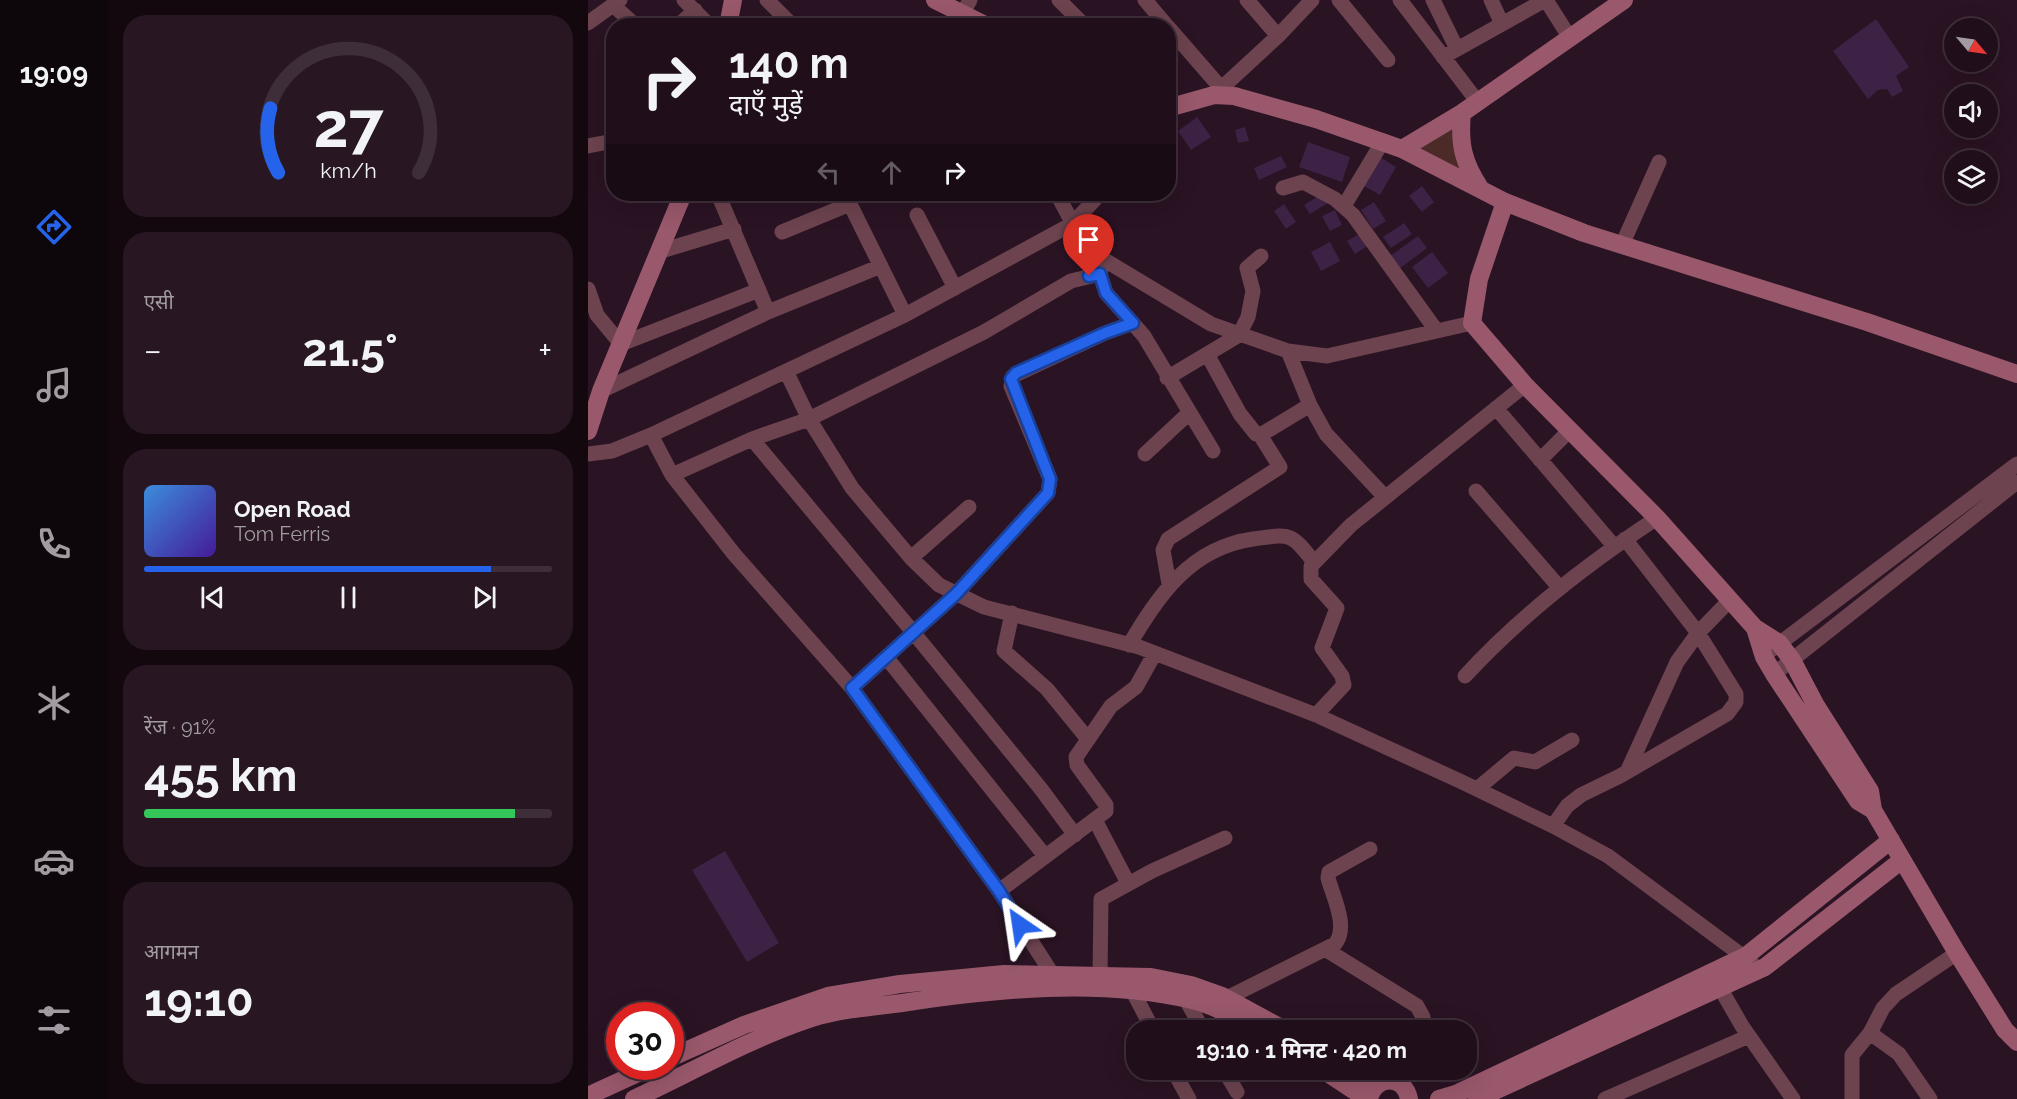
<!DOCTYPE html>
<html lang="hi">
<meta charset="utf-8">
<style>
:root{--surface:#200e1a;--page:#281723;--text:#f1f3f6;--muted:#a29ca2;--line:#3d2e39;--accent:#2563eb}
body{margin:0;font-family:Raleway,"Noto Sans Devanagari",sans-serif;background:var(--page);color:var(--text);height:100vh;display:flex;flex-direction:column;font-size:22px;white-space:nowrap}
*{box-sizing:border-box;margin:0}
p{font-size:20px;color:var(--muted)}
.icon{flex:none;width:33px;height:33px;fill:none;stroke:currentColor;stroke-width:2;stroke-linecap:round;stroke-linejoin:round}
.map{position:relative;flex:1;overflow:hidden}
.panel{display:flex;flex-direction:column;gap:15px;padding:15px;background:#12080e;width:480px}
.panel>*{flex:none}
.guide{position:absolute;left:18px;top:18px;width:570px;height:183px;border-radius:24px;box-shadow:0 6px 24px #0002,0 0 0 2px var(--line);background:#200e1a;color:var(--text);overflow:hidden}
.needle{width:39px;rotate:119deg}
.buttons{position:absolute;left:1356px;top:18px;display:grid;gap:12px}
.buttons a{display:grid;place-items:center;width:54px;height:54px;border-radius:50%;background:var(--surface);box-shadow:0 6px 24px #0002,0 0 0 2px var(--line);font-size:30px}
.speed{position:absolute;left:18px;top:1002px;display:flex;gap:12px;font-size:30px;font-weight:700;text-align:center}
.speed>*{display:grid;place-content:center;width:78px;height:78px;border-radius:50%;background:var(--surface);box-shadow:0 6px 24px #0002,0 0 0 2px var(--line);line-height:1}
.speed .limit{border:9px solid #d22;background:#fff;color:#111}
.pin{position:absolute;display:grid;place-items:center;width:51px;height:51px;color:#fff;margin:-62px -26px;border-radius:50% 50% 50% 0;rotate:-45deg;box-shadow:0 0 6px #0007}
.pin .icon{rotate:45deg}
.me{position:absolute;width:66px;margin:-33px;rotate:328deg;stroke-linejoin:round;filter:drop-shadow(0 0 4px #0008)}
.turn{display:flex;align-items:center;gap:21px;height:126px;padding:0 24px;font-size:27px}
.turn .icon{width:78px;height:78px;stroke-width:2.5}
.turn b{display:block;font-size:42px;line-height:51px}
.lanes{display:flex;align-items:center;height:57px;padding:0 24px;background:#0003;justify-content:center;gap:30px;direction:ltr}
.lanes .off{opacity:.35}
.big{font-size:45px;font-weight:700;line-height:1.1}
.panel .card{flex:1;display:flex;flex-direction:column;justify-content:center;gap:9px;min-width:0;padding:0 21px;border-radius:24px;background:var(--page)}
.panel .dial{align-items:center;gap:0}
.dial svg{height:156px;overflow:visible;fill:none;stroke:var(--line);stroke-width:7;stroke-linecap:round;text-anchor:middle}
.dial text{fill:var(--text);stroke:none}
.song{display:flex;align-items:center;gap:18px}
.cover{width:72px;height:72px;border-radius:9px;background:linear-gradient(135deg,hsl(210 70% 55%),hsl(260 70% 35%))}
.played{height:6px;border-radius:3px;background:linear-gradient(90deg,var(--accent) 85%,var(--line) 85%)}
.keys{display:flex;justify-content:space-around;direction:ltr}
.heat{display:flex;justify-content:space-between;align-items:center;font-size:33px;direction:ltr}
.charge{height:9px;border-radius:4px;background:linear-gradient(90deg,#34c759 91%,var(--line) 0)}
.trip{position:absolute;left:538px;top:1020px;width:351px;height:60px;border-radius:24px;background:var(--surface);box-shadow:0 6px 24px #0002,0 0 0 2px var(--line);font-weight:700;line-height:60px;text-align:center}
main{display:flex;flex:1;min-height:0}
.menu{display:flex;flex-direction:column;width:108px;justify-content:space-around;align-items:center;background:#0d060a;color:var(--muted)}
.menu .icon{width:42px;height:42px}
.menu .on{color:var(--accent)}
.menu b{font-size:27px;color:var(--text)}
.map>svg:first-child{display:block}
</style>
<main>
<nav class="menu">
<b>19:09</b>
<svg class="icon on" aria-label="directions" viewBox="0 0 24 24"><path d="M12 3l9 9-9 9-9-9zM9 14v-3h6M13 9l2 2-2 2"/></svg>
<svg class="icon" aria-label="music" viewBox="0 0 24 24"><path d="M9 18V5l10-2v13"/><circle cx="6" cy="18" r="3"/><circle cx="16" cy="16" r="3"/></svg>
<svg class="icon" aria-label="phone" viewBox="0 0 24 24"><path d="M5 4h4l2 5-3 2q2 4 5 5l2-3 5 2v4C11 20 4 13 5 4z"/></svg>
<svg class="icon" aria-label="climate" viewBox="0 0 24 24"><path d="M12 3v18M4 7l16 10M4 17L20 7"/></svg>
<svg class="icon" aria-label="car" viewBox="0 0 24 24"><path d="M5 17H2v-5l4-1 3-4h7l3 4 3 1v5h-3M9 17h6M6 11h13"/><circle cx="7" cy="17" r="2"/><circle cx="17" cy="17" r="2"/></svg>
<svg class="icon" aria-label="filters" viewBox="0 0 24 24"><path d="M4 7h16M4 17h16"/><circle cx="9" cy="7" r="2"/><circle cx="15" cy="17" r="2"/></svg>
</nav>
<section class="panel">
<div class="card dial"><svg viewBox="0 0 100 80">
<path d="M14 69A42 42 0 1 1 86 69"/>
<path d="M14 69A42 42 0 0 1 10 36" stroke="#2563eb"/>
<text x="50" y="56" font-size="32" font-weight="700">27</text>
<text x="50" y="72" font-size="11">km/h</text>
</svg></div>
<div class="card"><p>एसी</p>
<div class="heat"><a>−</a><b class="big">21.5°</b><a>+</a></div>
</div>
<div class="card">
<div class="song"><i class="cover"></i><div><b>Open Road</b><p>Tom Ferris</p></div></div>
<div class="played"></div>
<div class="keys"><svg class="icon" aria-label="previous" viewBox="0 0 24 24"><path d="M18 5L8 12l10 7zM5 5v14"/></svg><svg class="icon" aria-label="pause" viewBox="0 0 24 24"><path d="M8 5v14M16 5v14"/></svg><svg class="icon" aria-label="next" viewBox="0 0 24 24"><path d="M6 5l10 7-10 7zM19 5v14"/></svg></div>
</div>
<div class="card"><p>रेंज · 91%</p><b class="big">455 km</b><div class="charge"></div></div>
<div class="card"><p>आगमन</p><b class="big">19:10</b></div>
</section>
<div class="map">
<svg width="1429" height="1099" viewBox="0 0 1429 1099">
<rect width="100%" height="100%" fill="#2a1323"/>
<!-- green -->
<path fill="#4b2a28" d="M 870,120 L 880,176 L 819,151 Z"/>
<!-- building -->
<path fill="#3d2245" d="M 1288,19 L 1321,67 L 1308,76 L 1315,91 L 1304,97 L 1299,89 L 1290,90 L 1280,99 L 1245,51 Z
M 609,117 L 623,137 L 603,150 L 590,131 Z
M 657,127 L 661,141 L 650,143 L 647,130 Z
M 580,134 L 589,153 L 580,157 Z
M 720,142 L 762,157 L 754,182 L 711,167 Z
M 693,156 L 699,167 L 671,180 L 666,168 Z
M 790,156 L 808,167 L 792,195 L 774,185 Z
M 834,186 L 846,202 L 834,212 L 821,196 Z
M 734,194 L 740,203 L 722,214 L 716,205 Z
M 786,202 L 798,221 L 785,229 L 773,210 Z
M 696,204 L 708,222 L 698,229 L 686,211 Z
M 747,210 L 754,225 L 742,231 L 734,216 Z
M 816,223 L 824,234 L 803,248 L 795,237 Z
M 773,233 L 781,245 L 767,254 L 759,241 Z
M 830,236 L 839,248 L 811,269 L 802,256 Z
M 742,242 L 752,261 L 733,271 L 723,252 Z
M 844,252 L 860,273 L 840,288 L 824,267 Z
M 137,851 L 191,943 L 159,962 L 104,870 Z"/>
<g fill="none" stroke-linecap="round" stroke-linejoin="round">
<!-- street -->
<path stroke="#6c434e" stroke-width="15" d="M 96,0 L 122,26
M 179,0 L 205,26
M 471,0 L 497,26
M 557,0 L 579,26
M 659,0 L 690,36
M 751,0 L 800,60
M 812,0 L 889,101
M 845,0 L 869,49
M 903,0 L 914,24
M 958,0 L 982,38
M 25,5 L 48,26
M 0,23 L 32,0
M 90,26 L 107,10
M 361,26 L 375,13 L 382,0
M 580,27 L 633,88
M 855,57 L 957,0
M 626,95 L 690,36 L 724,0
M 0,146 L 26,141
M 695,188 L 715,182 L 747,199 L 765,215 L 848,330
M 130,194 L 180,312
M 257,194 L 317,315
M 469,194 L 493,239 L 515,259 L 623,324 L 700,351 L 739,356 L 884,323
M 756,206 L 795,141
M 329,215 L 367,288
M 194,232 L 262,204
M 1034,245 L 1071,162
M 70,252 L 146,229
M 514,264 L 512,274 L 518,293 L 556,336 L 625,451
M 0,289 L 9,315 L 33,344 L 171,290
M 700,351 L 722,405 L 738,434 L 797,497
M 619,354 L 652,414 L 668,434 L 674,434 L 722,405
M 199,373 L 221,419 L 264,488 L 323,558 L 351,585 L 396,607 L 551,647 L 728,715 L 874,782 L 965,826 L 1020,856 L 1164,963
M 579,378 L 651,335 L 660,317 L 665,291 L 659,268 L 673,256
M 13,391 L 180,312 L 293,266
M 908,408 L 1026,546
M 63,435 L 84,475 L 146,554 L 264,688 L 411,891 L 470,983
M 164,439 L 325,632 L 453,789 L 487,835
M 0,454 L 24,451 L 63,435 L 317,315 L 484,224 L 512,194
M 557,454 L 601,413
M 952,460 L 981,431
M 84,475 L 164,439 L 221,419 L 396,332 L 483,281 L 512,274
M 888,491 L 971,587
M 323,558 L 381,507
M 581,584 L 575,550 L 580,539 L 692,467 L 672,435
M 424,613 L 416,651 L 459,689 L 499,738
M 541,645 C 571,595 602,548 665,539 C 703,534 702,532 726,562
M 1183,650 L 1429,464
M 298,657 L 457,856
M 1186,674 L 1429,482
M 877,676 C 934,614 999,564 1069,518
M 264,688 L 368,594 L 460,493 L 462,479 L 423,386 L 425,376 L 517,333 L 545,323
M 728,715 L 756,685 L 754,676 L 734,648 L 749,608 L 723,579 L 723,566 L 763,525 L 937,385
M 1039,772 L 1089,662 L 1110,633 L 1141,601
M 889,789 L 926,758 L 947,762 L 984,740
M 507,820 L 540,883
M 965,826 L 979,806 L 993,795 L 1032,776 L 1139,714 L 1148,702 L 1148,694 L 1110,633 L 1037,539
M 411,891 L 518,811 L 518,805 L 489,765 L 488,757 L 523,706 L 548,687 L 567,653
M 737,949 L 829,1006 L 835,1017 L 834,1030
M 512,976 L 513,899 L 564,871 L 637,838
M 1127,979 L 1154,1026 L 1205,1099
M 544,990 L 565,1030
M 597,998 L 615,1030
M 639,998 L 747,944 C 761,927 745,897 740,878 L 741,872 L 782,849
M 1282,1033 L 1311,1054 L 1342,1099
M 585,1070 L 601,1099
M 636,1070 L 649,1092
M 814,1085 L 820,1070
M 1017,1099 L 1161,1036
M 1264,1099 L 1264,1055 L 1282,1033 L 1295,1008 L 1308,994 L 1369,953"/>
<!-- secondary -->
<path stroke="#99586b" stroke-width="18" d="M 347,0 L 399,26
M 140,26 L 145,0
M 580,108 L 626,95 L 646,96 L 728,119 L 814,149 L 917,202 L 996,233 L 1279,322 L 1429,374
M 874,113 C 871,144 875,162 892,188
M 814,149 L 874,113 L 1036,0
M 917,202 L 891,279 L 884,323 L 937,385 L 1069,518 L 1167,628 L 1191,643 L 1204,660 L 1227,704 L 1282,791 L 1285,810 L 1369,953 L 1417,1030 L 1429,1042
M 0,431 L 13,391 L 95,194
M 1167,628 L 1176,657 L 1186,674 L 1270,801 L 1285,810
M 82,1058 L 156,1025 L 240,996 L 312,984 L 416,974 L 563,977 L 603,985 L 634,996 L 697,1030
M 735,1070 L 779,1099
M 764,1070 L 788,1085
M 0,1096 L 65,1066
M 46,1099 C 104,1072 163,1038 224,1018 C 253,1009 284,1007 314,1003 C 408,989 510,978 604,1000 C 626,1005 650,1019 670,1030
M 781,1099 C 786,1075 816,1074 821,1099
M 851,1099 L 868,1094 L 1158,956 L 1303,840
M 889,1099 L 1177,967 L 1314,860"/>
</g>
<g fill="none" stroke-linecap="round" stroke-linejoin="round">
<defs>
<path id="route" d="M 432,925 L 411,891 L 264,688 L 368,594 L 460,493 L 462,479 L 423,379 L 428,373 L 517,333 L 545,323 L 518,293 L 512,274 L 501,276"/>
</defs>
<!-- route casing -->
<use href="#route" stroke="#184099" stroke-width="15"/>
<!-- route -->
<use href="#route" stroke="#2563eb" stroke-width="10"/>
</g>
</svg>
<div class="buttons">
<a><svg class="needle" viewBox="-14 -14 28 28"><path d="M0-13l5 13h-10z" fill="#e53935"/><path d="M0 13l5-13h-10z" fill="#a29ca2"/></svg></a>
<a><svg class="icon" aria-label="sound" viewBox="0 0 24 24"><path d="M4 9h4l5-4v14l-5-4H4zM17 9q2 3 0 6"/></svg></a>
<a><svg class="icon" aria-label="layers" viewBox="0 0 24 24"><path d="M12 4l9 5-9 5-9-5zM3 14l9 5 9-5"/></svg></a>
</div>
<div class="speed"><div class="limit">30</div></div>
<div class="pin" style="left:501px;top:276px;background:#d93025"><svg class="icon" aria-label="arrive" viewBox="0 0 24 24"><path d="M6 21V4h12l-3 4 3 4H6"/></svg></div>
<svg class="me" style="left:432px;top:925px" viewBox="-20 -20 40 40"><path d="M0-17L14 15 0 8-14 15z" fill="#2563eb" stroke="#fff" stroke-width="4"/></svg>
<div class="trip">19:10 · 1 मिनट · 420 m</div>
<div class="guide">
<div class="turn"><svg class="icon" aria-label="right" viewBox="0 0 24 24"><path d="M7 20v-9h11M14 6l5 5-5 5"/></svg><div><b>140 m</b>दाएँ मुड़ें</div></div>
<div class="lanes"><svg class="icon off" aria-label="left" viewBox="0 0 24 24"><path d="M17 20v-9H6M10 6l-5 5 5 5"/></svg><svg class="icon off" aria-label="ahead" viewBox="0 0 24 24"><path d="M12 20V5M6 11l6-6 6 6"/></svg><svg class="icon" aria-label="right" viewBox="0 0 24 24"><path d="M7 20v-9h11M14 6l5 5-5 5"/></svg></div>
</div>
</div>
</main>
